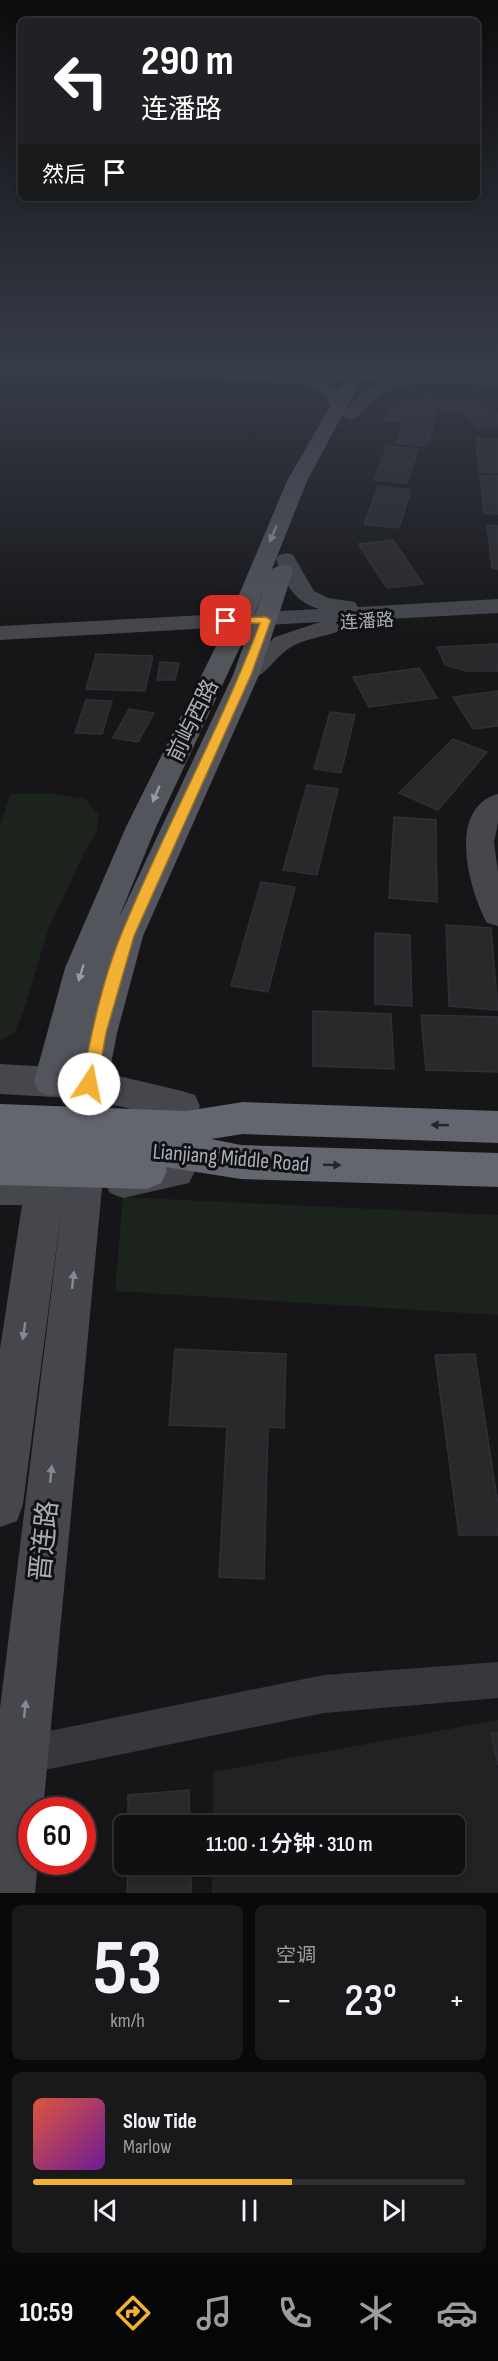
<!DOCTYPE html>
<html lang="zh">
<meta charset="utf-8">
<style>
:root{--surface:#101012;--page:#19191b;--text:#f1f3f6;--muted:#9c9d9f;--line:#303032;--accent:#f2b134}
body{margin:0;font-family:"Sofia Sans Condensed","Noto Sans SC",sans-serif;background:var(--page);color:var(--text);height:100vh;display:flex;flex-direction:column;font-size:22px;white-space:nowrap}
*{box-sizing:border-box;margin:0}
p{font-size:20px;color:var(--muted)}
.icon{flex:none;width:33px;height:33px;fill:none;stroke:currentColor;stroke-width:2;stroke-linecap:round;stroke-linejoin:round}
.map{position:relative;height:1893px;overflow:hidden}
.details{display:flex;flex-direction:column;gap:12px;padding:12px;background:#09090a;flex:1}
.details>*{flex:none}
.hud{position:absolute;left:18px;top:18px;width:462px;height:183px;border-radius:9px;box-shadow:0 3px 9px #0003,0 0 0 2px var(--line);background:#202124;color:#fff;overflow:hidden}
.speed{position:absolute;left:18px;top:1797px;display:flex;gap:12px;font-size:30px;font-weight:700;text-align:center}
.speed>*{display:grid;place-content:center;width:78px;height:78px;border-radius:50%;background:var(--surface);box-shadow:0 3px 9px #0003,0 0 0 2px var(--line);line-height:1}
.speed .limit{border:9px solid #d22;background:#fff;color:#111}
.pin{position:absolute;display:grid;place-items:center;width:51px;height:51px;color:#fff;margin:-26px;border-radius:12px;box-shadow:0 3px 9px #0006}
.me{position:absolute;width:66px;margin:-33px;rotate:11deg;stroke-linejoin:round;filter:drop-shadow(0 0 4px #0008)}
.turn{display:flex;align-items:center;gap:21px;height:126px;padding:0 24px;font-size:27px}
.turn .icon{width:78px;height:78px;stroke-width:2.5}
.turn b{display:block;font-size:42px;line-height:51px}
.then{display:flex;align-items:center;height:57px;padding:0 24px;background:#0003;gap:12px;font-size:22px}
.big{font-size:45px;font-weight:600;line-height:1.1}
.details .widget{flex:1;display:flex;flex-direction:column;justify-content:center;gap:9px;min-width:0;padding:0 21px;border-radius:9px;background:var(--page)}
.details .dial{align-items:center;gap:0}
.dial b{font-size:78px;line-height:1}
.song{display:flex;align-items:center;gap:18px}
.cover{width:72px;height:72px;border-radius:9px;background:linear-gradient(135deg,hsl(10 70% 55%),hsl(280 70% 35%))}
.played{height:6px;border-radius:3px;background:linear-gradient(90deg,var(--accent) 60%,var(--line) 60%)}
.keys{display:flex;justify-content:space-around;direction:ltr}
.heat{display:flex;justify-content:space-between;align-items:center;font-size:33px;direction:ltr}
.details .tiles{flex:1;display:grid;gap:12px;grid-template-columns:1fr 1fr}
.widget:last-child{grid-column:span 2}
.trip{position:absolute;left:114px;top:1815px;width:351px;height:60px;border-radius:9px;background:var(--surface);box-shadow:0 3px 9px #0003,0 0 0 2px var(--line);font-weight:600;line-height:60px;text-align:center}
.tab-bar{display:flex;height:96px;justify-content:space-around;align-items:center;background:#060607;color:var(--muted)}
.tab-bar .icon{width:42px;height:42px}
.tab-bar .active{color:var(--accent)}
.tab-bar b{font-size:27px;color:var(--text)}
.map>svg:first-child{display:block}
</style>
<div class="map">
<svg width="498" height="1893" viewBox="0 0 498 1893">
<rect width="100%" height="100%" fill="#161618"/>
<!-- built -->
<path fill="#222225" d="M 498,1720 L 498,1893 L 212,1893 L 212,1865 L 454,1864 L 454,1826 L 213,1825 L 213,1772 Z"/>
<!-- green -->
<path fill="#1c231d" d="M 10,794 L 54,794 L 85,799 L 99,815 L 97,831 L 82,857 L 48,930 L 23,1013 L 14,1033 L 0,1040 L 0,827 Z
M 123,1197 L 498,1215 L 498,1315 L 115,1291 Z"/>
<!-- building -->
<path fill="#29292c" stroke="#303034" stroke-width="1.5" d="M 424,397 L 474,398 L 498,412 L 498,428 L 477,428 L 468,415 L 438,409 L 403,411 L 404,420 L 384,422 L 392,404 Z
M 438,409 L 427,446 L 396,443 L 404,420 L 403,411 Z
M 476,438 L 498,439 L 498,473 L 479,472 Z
M 387,446 L 418,449 L 407,483 L 374,480 Z
M 480,476 L 498,476 L 498,514 L 484,513 Z
M 378,486 L 411,490 L 399,528 L 364,524 Z
M 487,525 L 498,526 L 498,569 L 492,568 Z
M 393,540 L 423,584 L 387,588 L 358,544 Z
M 498,644 L 498,671 L 466,671 L 445,665 L 437,647 Z
M 96,654 L 153,656 L 145,691 L 86,689 Z
M 160,662 L 179,663 L 175,680 L 157,680 Z
M 419,668 L 437,698 L 369,707 L 353,677 Z
M 498,691 L 498,726 L 473,729 L 453,697 Z
M 86,700 L 112,701 L 102,734 L 75,733 Z
M 129,709 L 154,713 L 138,742 L 113,738 Z
M 330,712 L 355,715 L 341,773 L 314,769 Z
M 453,739 L 487,752 L 438,810 L 399,793 Z
M 307,785 L 338,789 L 317,875 L 283,870 Z
M 394,817 L 436,820 L 437,902 L 389,898 Z
M 261,882 L 295,887 L 268,992 L 231,986 Z
M 446,925 L 491,928 L 498,1010 L 449,1006 Z
M 375,933 L 410,935 L 412,1006 L 375,1004 Z
M 313,1011 L 391,1014 L 394,1069 L 313,1066 Z
M 421,1015 L 498,1017 L 498,1072 L 426,1070 Z
M 175,1349 L 286,1354 L 284,1428 L 268,1427 L 264,1579 L 219,1577 L 227,1427 L 169,1425 Z
M 475,1354 L 498,1505 L 498,1535 L 459,1535 L 435,1355 Z
M 498,1733 L 498,1765 L 491,1734 Z
M 189,1790 L 190,1826 L 128,1826 L 128,1795 Z
M 128,1864 L 191,1864 L 191,1893 L 127,1893 Z"/>
<g fill="none" stroke-linecap="round" stroke-linejoin="round">
<!-- street -->
<path fill="#37383d" fill-rule="evenodd" d="M 498,1662 L 498,1698 L 324,1713 L 20,1775 L 6,1770 L 1,1756 L 6,1742 L 20,1737 L 324,1675 Z"/>
<!-- secondary -->
<path fill="#45474d" fill-rule="evenodd" d="M 76,371 L 228,371 L 229,373 L 221,378 L 84,376 Z
M 265,371 L 498,376 L 498,386 C 460,385 416,376 382,394 C 369,401 363,417 349,420 L 341,415 L 343,411 L 369,388 L 386,382 L 271,379 L 265,377 L 263,374 Z
M 286,553 L 293,555 L 314,591 L 328,598 L 355,602 L 358,607 L 498,599 L 498,613 L 335,622 L 340,627 L 337,632 C 323,637 304,639 291,647 C 272,658 262,686 237,680 L 234,675 L 275,637 L 320,622 L 0,640 L 0,626 L 319,609 C 294,602 284,582 276,559 L 279,555 Z
M 498,794 L 498,823 L 494,842 L 498,872 L 498,926 L 487,923 C 469,890 446,808 498,794 Z
M 0,1064 L 89,1069 L 182,1091 L 195,1095 L 200,1106 L 195,1117 L 182,1121 L 89,1099 L 0,1094 Z
M 176,1154 L 189,1159 L 195,1171 L 189,1183 L 123,1198 L 110,1193 L 104,1181 L 110,1169 Z
M 0,1171 L 62,1172 L 71,1175 L 83,1171 L 96,1176 L 102,1188 L 43,1810 L 32,1810 L 32,1862 L 38,1862 L 35,1893 L 0,1893 L 0,1708 L 62,1206 L 23,1504 L 17,1521 L 0,1527 L 0,1349 L 22,1205 L 0,1205 Z"/>
<!-- primary -->
<path fill="#53555c" fill-rule="evenodd" d="M 255,371 C 280,372 323,368 338,391 L 350,371 L 366,371 L 307,481 L 272,569 L 282,564 L 290,566 L 293,571 L 259,675 L 143,936 L 117,1033 L 107,1084 L 102,1095 L 89,1099 L 76,1095 L 71,1084 L 75,1063 L 65,1092 L 52,1096 L 39,1092 L 34,1081 L 65,968 L 126,827 L 225,628 L 287,481 L 331,405 L 322,392 L 303,384 L 187,377 L 179,372 ZM 265,586 L 233,675 L 118,920 L 156,827 L 249,628 Z
M 454,371 L 498,371 L 498,379 L 462,376 Z"/>
<!-- highway -->
<path fill="#63666e" fill-rule="evenodd" d="M 243,1102 L 498,1111 L 498,1143 L 243,1134 L 211,1139 L 241,1145 L 498,1153 L 498,1187 L 241,1179 L 165,1167 L 167,1171 L 161,1183 L 147,1189 L 0,1185 L 0,1104 L 186,1111 Z"/>
</g>
<!-- one-way arrows -->
<defs><path id="oneway-solid" d="M-6-.8H1V-3.2L6.5 0L1 3.2V.8H-6Z" transform="scale(1.5)"/></defs>
<g fill="#979ba6">
<use href="#oneway-solid" transform="translate(273 534) rotate(113)"/>
<use href="#oneway-solid" transform="translate(156 794) rotate(114)"/>
<use href="#oneway-solid" transform="translate(81 973) rotate(107)"/>
</g>
<g fill="#26262a">
<use href="#oneway-solid" transform="translate(440 1125) rotate(-178)"/>
<use href="#oneway-solid" transform="translate(332 1165) rotate(2)"/>
</g>
<g fill="#858993">
<use href="#oneway-solid" transform="translate(73 1280) rotate(-84)"/>
<use href="#oneway-solid" transform="translate(24 1331) rotate(98)"/>
<use href="#oneway-solid" transform="translate(51 1474) rotate(-84)"/>
<use href="#oneway-solid" transform="translate(25 1709) rotate(-84)"/>
</g>
<!-- sky -->
<linearGradient id="sky" x2="0" y2="1"><stop stop-color="#0c0c0d"/><stop offset="0.58" stop-color="#363c48"/><stop offset="1" stop-color="#363c48" stop-opacity="0"/></linearGradient>
<rect width="498" height="636" fill="url(#sky)"/>
<!-- route -->
<path fill="#f2b134" stroke="#9d7322" stroke-width="1.5" d="M 266,617 L 271,620 L 251,675 L 134,936 L 106,1033 L 97,1084 L 89,1090 L 84,1089 L 82,1084 C 91,1034 102,982 121,935 C 164,829 220,730 260,623 L 226,624 L 221,621 L 226,618 Z"/>
<g text-anchor="middle" stroke-width="6" stroke-linejoin="round" paint-order="stroke">
<!-- far-street labels -->
<g font-size="18" fill="#a8adb8" stroke="#111113">
<text transform="translate(367 621) rotate(-3)" y="6">连潘路</text>
</g>
<!-- street labels -->
<g font-size="22" fill="#a8adb8" stroke="#111113">
<text transform="translate(192 720) rotate(-64)" y="8">前屿西路</text>
<text transform="translate(231 1157) rotate(5)" y="8">Lianjiang Middle Road</text>
</g>
<!-- near-street labels -->
<g font-size="27" fill="#a8adb8" stroke="#111113">
<text transform="translate(44 1541) rotate(-84)" y="9">晋连路</text>
</g>
</g>
</svg>
<div class="speed"><div class="limit">60</div></div>
<div class="pin" style="left:226px;top:621px;background:#d93025"><svg class="icon" aria-label="arrive" viewBox="0 0 24 24"><path d="M6 21V4h12l-3 4 3 4H6"/></svg></div>
<svg class="me" style="left:89px;top:1084px" viewBox="-20 -20 40 40"><circle r="19" fill="#fff"/><path d="M0-13L10 11 0 6-10 11z" fill="#f2b134"/></svg>
<div class="trip">11:00 · 1 分钟 · 310 m</div>
<div class="hud">
<div class="turn"><svg class="icon" aria-label="left" viewBox="0 0 24 24"><path d="M17 20v-9H6M10 6l-5 5 5 5"/></svg><div><b>290 m</b>连潘路</div></div>
<div class="then">然后<svg class="icon" aria-label="arrive" viewBox="0 0 24 24"><path d="M6 21V4h12l-3 4 3 4H6"/></svg></div>
</div>
</div>
<section class="details">
<div class="tiles">
<div class="widget dial"><b>53</b><p>km/h</p></div>
<div class="widget"><p>空调</p>
<div class="heat"><a>−</a><b class="big">23°</b><a>+</a></div>
</div>
<div class="widget">
<div class="song"><i class="cover"></i><div><b>Slow Tide</b><p>Marlow</p></div></div>
<div class="played"></div>
<div class="keys"><svg class="icon" aria-label="previous" viewBox="0 0 24 24"><path d="M18 5L8 12l10 7zM5 5v14"/></svg><svg class="icon" aria-label="pause" viewBox="0 0 24 24"><path d="M8 5v14M16 5v14"/></svg><svg class="icon" aria-label="next" viewBox="0 0 24 24"><path d="M6 5l10 7-10 7zM19 5v14"/></svg></div>
</div>
</div>
</section>
<nav class="tab-bar">
<b>10:59</b>
<svg class="icon active" aria-label="directions" viewBox="0 0 24 24"><path d="M12 3l9 9-9 9-9-9zM9 14v-3h6M13 9l2 2-2 2"/></svg>
<svg class="icon" aria-label="music" viewBox="0 0 24 24"><path d="M9 18V5l10-2v13"/><circle cx="6" cy="18" r="3"/><circle cx="16" cy="16" r="3"/></svg>
<svg class="icon" aria-label="phone" viewBox="0 0 24 24"><path d="M5 4h4l2 5-3 2q2 4 5 5l2-3 5 2v4C11 20 4 13 5 4z"/></svg>
<svg class="icon" aria-label="climate" viewBox="0 0 24 24"><path d="M12 3v18M4 7l16 10M4 17L20 7"/></svg>
<svg class="icon" aria-label="car" viewBox="0 0 24 24"><path d="M5 17H2v-5l4-1 3-4h7l3 4 3 1v5h-3M9 17h6M6 11h13"/><circle cx="7" cy="17" r="2"/><circle cx="17" cy="17" r="2"/></svg>
</nav>
